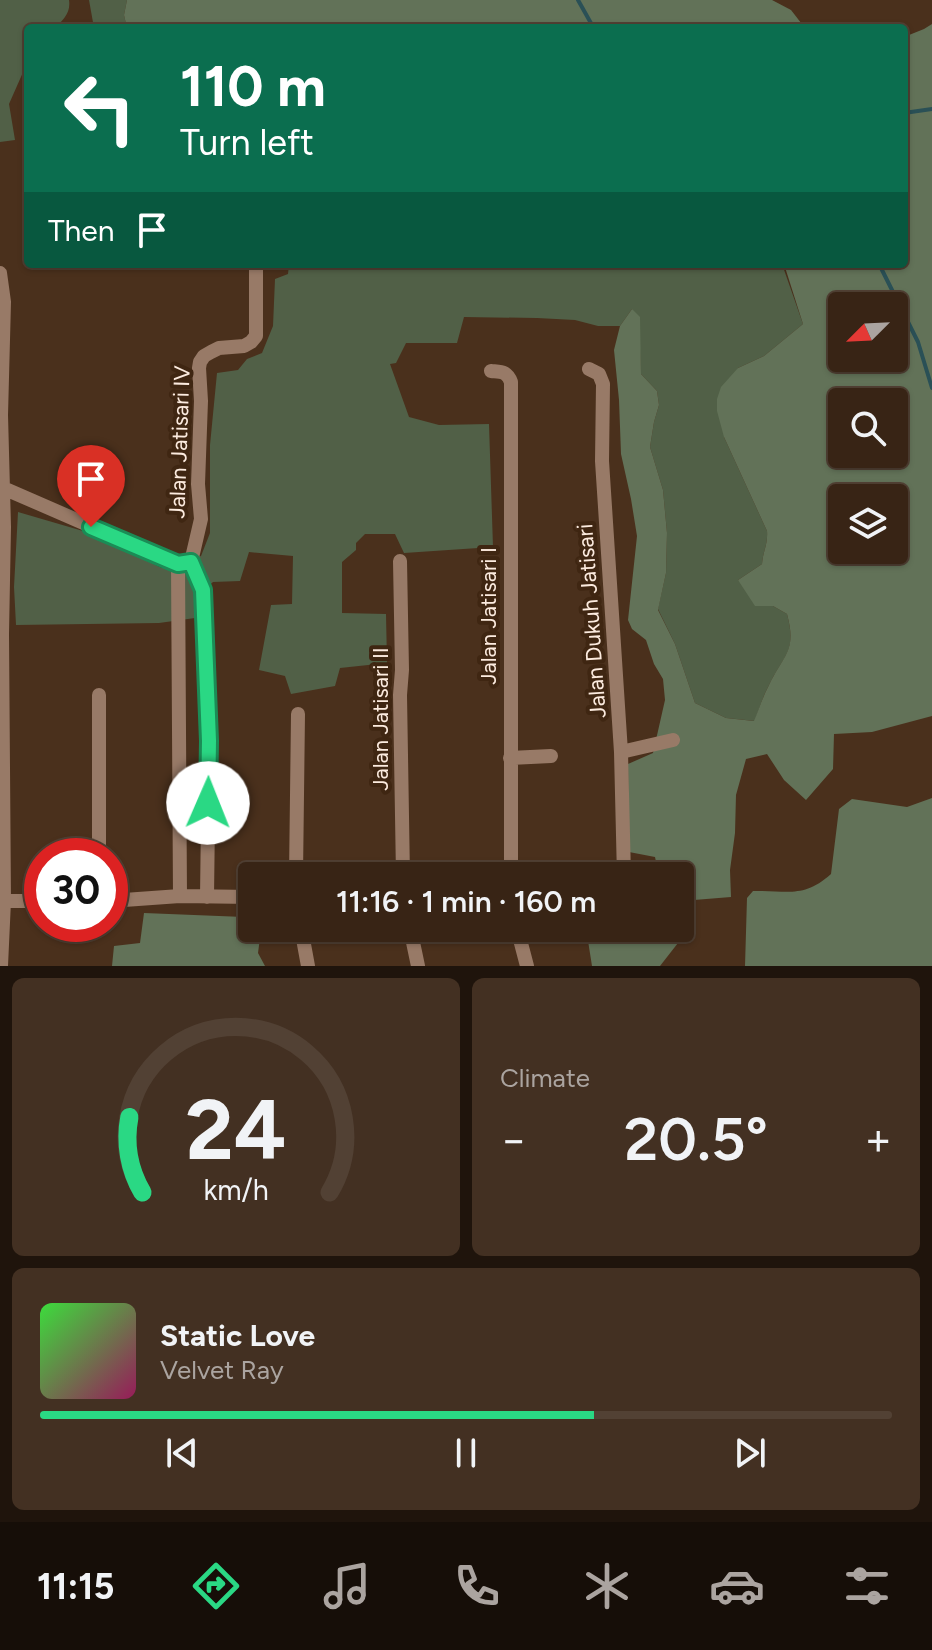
<!DOCTYPE html>
<meta charset="utf-8">
<style>
:root{--surface:#382415;--page:#433022;--text:#f1f3f6;--muted:#aba4a0;--line:#524134;--accent:#2ad884}
body{margin:0;font-family:Figtree,sans-serif;background:var(--page);color:var(--text);height:100vh;display:flex;flex-direction:column;font-size:30px;white-space:nowrap}
*{box-sizing:border-box;margin:0}
p{font-size:26px;color:var(--muted)}
.icon{flex:none;width:44px;height:44px;fill:none;stroke:currentColor;stroke-width:2;stroke-linecap:round;stroke-linejoin:round}
.map{position:relative;height:966px;overflow:hidden}
.drawer{display:flex;flex-direction:column;gap:12px;padding:12px;background:#1f140c;flex:1}
.drawer>*{flex:none}
.hud{position:absolute;left:24px;top:24px;width:884px;height:244px;border-radius:8px;box-shadow:0 2px 6px #0004,0 0 0 2px var(--line);background:#0b6e4f;color:#fff;overflow:hidden}
.needle{width:52px;rotate:246deg}
.controls{position:absolute;left:828px;top:292px;display:grid;gap:16px}
.controls a{display:grid;place-items:center;width:80px;height:80px;border-radius:8px;background:var(--surface);box-shadow:0 2px 6px #0004,0 0 0 2px var(--line);font-size:40px}
.speed{position:absolute;left:24px;top:838px;display:flex;gap:16px;font-size:40px;font-weight:700;text-align:center}
.speed>*{display:grid;place-content:center;width:104px;height:104px;border-radius:50%;background:var(--surface);box-shadow:0 2px 6px #0004,0 0 0 2px var(--line);line-height:1}
.speed .limit{border:12px solid #d22;background:#fff;color:#111}
.pin{position:absolute;display:grid;place-items:center;width:68px;height:68px;color:#fff;margin:-82px -34px;border-radius:50% 50% 50% 0;rotate:-45deg;box-shadow:0 0 8px #0007}
.pin .icon{rotate:45deg}
.me{position:absolute;width:88px;margin:-44px;rotate:1deg;stroke-linejoin:round;filter:drop-shadow(0 0 6px #0008)}
.turn{display:flex;align-items:center;gap:28px;height:168px;padding:0 24px;font-size:36px}
.turn .icon{width:104px;height:104px;stroke-width:2.5}
.turn b{display:block;font-size:56px;line-height:68px}
.then{display:flex;align-items:center;height:76px;padding:0 24px;background:#0003;gap:16px;font-size:30px}
.big{font-size:60px;font-weight:600;line-height:1.1}
.drawer .card{flex:1;display:flex;flex-direction:column;justify-content:center;gap:12px;min-width:0;padding:0 28px;border-radius:12px;background:var(--page)}
.drawer .dial{align-items:center;gap:0}
.dial svg{height:208px;overflow:visible;fill:none;stroke:var(--line);stroke-width:7;stroke-linecap:round;text-anchor:middle}
.dial text{fill:var(--text);stroke:none}
.song{display:flex;align-items:center;gap:24px}
.cover{width:96px;height:96px;border-radius:12px;background:linear-gradient(135deg,hsl(120 70% 55%),hsl(330 70% 35%))}
.played{height:8px;border-radius:4px;background:linear-gradient(90deg,var(--accent) 65%,var(--line) 65%)}
.keys{display:flex;justify-content:space-around;direction:ltr}
.heat{display:flex;justify-content:space-between;align-items:center;font-size:44px;direction:ltr}
.drawer .tiles{flex:1;display:grid;gap:12px;grid-template-columns:1fr 1fr}
.card:last-child{grid-column:span 2}
.trip{position:absolute;left:238px;top:862px;width:456px;height:80px;border-radius:8px;background:var(--surface);box-shadow:0 2px 6px #0004,0 0 0 2px var(--line);font-weight:600;line-height:80px;text-align:center}
.tabs{display:flex;height:128px;justify-content:space-around;align-items:center;background:#160e08;color:var(--muted)}
.tabs .icon{width:56px;height:56px}
.tabs .current{color:var(--accent)}
.tabs b{font-size:36px;color:var(--text)}
.map>svg:first-child{display:block}
</style>
<div class="map">
<svg width="932" height="966" viewBox="0 0 932 966">
<rect width="100%" height="100%" fill="#4a301c"/>
<!-- green -->
<path fill="#516047" d="M 0,0 L 69,0 C 71,13 63,20 55,28 L 28,28 L 28,61 L 9,104 L 15,140 L 0,142 Z
M 89,0 L 127,0 L 124,15 L 127,28 L 94,28 Z
M 289,264 L 782,264 L 803,324 L 764,356 L 738,368 L 724,437 L 767,531 C 768,545 763,551 762,564 L 738,580 L 773,606 L 787,614 C 797,652 784,654 769,685 C 763,696 759,709 755,721 L 726,718 L 695,703 L 675,644 L 658,609 L 666,573 L 667,533 L 663,490 L 650,447 L 654,422 L 659,405 L 657,391 L 641,374 L 640,349 L 632,309 L 620,326 L 598,326 L 575,320 L 537,318 L 464,317 L 457,343 L 406,343 L 396,363 L 390,364 L 409,417 L 439,425 L 489,424 L 493,547 L 404,553 L 395,534 L 365,534 L 356,543 L 356,550 L 342,562 L 342,613 L 386,614 L 387,663 L 340,668 L 335,686 L 291,694 L 285,676 L 259,670 L 271,605 L 292,604 L 293,556 L 249,552 L 240,581 L 213,582 L 195,598 L 195,618 L 159,623 L 16,625 L 14,587 L 18,512 L 83,531 L 162,568 L 201,556 L 210,533 L 210,445 L 217,373 L 238,370 L 247,359 L 262,353 L 273,326 L 275,279 L 288,274 Z"/>
<!-- forest -->
<path fill="#627258" fill-rule="evenodd" d="M 127,0 L 772,0 L 791,10 L 805,28 L 127,28 L 124,15 Z
M 932,24 L 932,716 L 872,732 L 834,734 L 833,769 L 806,800 L 784,780 L 767,754 L 746,759 L 736,795 L 735,833 L 730,870 L 731,897 L 694,900 L 689,911 L 685,934 L 660,966 L 592,966 L 586,928 L 680,928 L 680,876 L 659,876 L 655,857 L 629,852 L 628,764 L 653,753 L 665,700 L 663,679 L 654,664 L 646,640 L 632,629 L 628,620 L 637,536 L 631,499 L 621,454 L 619,400 L 614,350 L 620,326 L 632,309 L 640,317 L 641,374 L 657,391 L 659,405 L 654,422 L 650,447 L 663,490 L 667,533 L 666,573 L 658,610 L 675,644 L 695,703 L 726,718 L 754,721 C 759,709 763,696 769,685 C 784,654 797,651 787,614 L 773,606 L 755,606 L 738,580 L 762,564 C 763,551 768,545 767,531 L 724,437 L 717,411 L 717,399 L 721,387 L 738,368 L 764,356 L 803,324 L 784,264 L 904,264 L 904,37 L 924,29 ZM 842,306 L 894,306 L 894,358 L 842,358 ZM 842,402 L 894,402 L 894,454 L 842,454 ZM 842,498 L 894,498 L 894,550 L 842,550 Z
M 932,798 L 932,966 L 745,966 L 747,898 L 753,891 C 787,890 803,899 831,874 L 839,809 L 852,799 L 907,807 Z
M 144,913 L 244,917 L 260,938 L 258,953 L 265,966 L 112,966 L 114,946 L 140,943 Z"/>
<g fill="none" stroke-linecap="round" stroke-linejoin="round">
<!-- stream -->
<path stroke="#2a5056" stroke-width="4" d="M 578,0 L 592,25 L 596,28
M 904,113 L 932,109
M 879,264 L 918,342 L 932,388"/>
<!-- minor -->
<path stroke="#987a67" stroke-width="14" d="M 0,273 L 4,302 L 1,415 L 4,527 L 2,634 L 4,901 L 1,966
M 589,369 L 599,374 L 603,384 L 602,461 L 621,752 L 624,876
M 491,371 C 501,372 507,371 511,382 L 511,876
M 3,488 L 178,564 L 186,562
M 400,561 L 402,670 L 400,695 L 403,876
M 178,564 L 180,896
M 621,752 L 673,740
M 510,758 L 551,756
M 99,856 L 99,695
M 296,876 L 298,714
M 207,897 L 209,741 L 203,590 L 191,562 L 201,519 L 198,484 L 201,401 L 199,368 L 200,362 L 204,356 L 211,352 L 219,348 L 244,346 L 251,342 L 256,336 L 256,264
M 4,901 L 42,901
M 110,901 L 180,896 L 252,897
M 301,928 L 308,966
M 410,928 L 418,966
M 517,928 L 527,966"/>
</g>
<g fill="none" stroke-linecap="round" stroke-linejoin="round">
<defs>
<path id="route" d="M 91,527 L 178,564 L 191,562 L 203,590 L 209,741 L 208,803"/>
</defs>
<!-- route casing -->
<use href="#route" stroke="#1b8c56" stroke-width="20"/>
<!-- route -->
<use href="#route" stroke="#2ad884" stroke-width="14"/>
</g>
<g text-anchor="middle" stroke-width="8" stroke-linejoin="round" paint-order="stroke">
<!-- street labels -->
<g font-size="22" fill="#fcebdf" stroke="#3f2612">
<text transform="translate(179 442) rotate(-88)" y="8">Jalan Jatisari IV</text>
<text transform="translate(488 616) rotate(-90)" y="8">Jalan Jatisari I</text>
<text transform="translate(591 621) rotate(-94)" y="8">Jalan Dukuh Jatisari</text>
<text transform="translate(380 719) rotate(-90)" y="8">Jalan Jatisari II</text>
</g>
</g>
</svg>
<div class="controls">
<a><svg class="needle" viewBox="-14 -14 28 28"><path d="M0-13l5 13h-10z" fill="#e53935"/><path d="M0 13l5-13h-10z" fill="#aba4a0"/></svg></a>
<a><svg class="icon" aria-label="search" viewBox="0 0 24 24"><circle cx="10" cy="10" r="6"/><path d="M15 15l6 6"/></svg></a>
<a><svg class="icon" aria-label="layers" viewBox="0 0 24 24"><path d="M12 4l9 5-9 5-9-5zM3 14l9 5 9-5"/></svg></a>
</div>
<div class="speed"><div class="limit">30</div></div>
<div class="pin" style="left:91px;top:527px;background:#d93025"><svg class="icon" aria-label="arrive" viewBox="0 0 24 24"><path d="M6 21V4h12l-3 4 3 4H6"/></svg></div>
<svg class="me" style="left:208px;top:803px" viewBox="-20 -20 40 40"><circle r="19" fill="#fff"/><path d="M0-13L10 11 0 6-10 11z" fill="#2ad884"/></svg>
<div class="trip">11:16 · 1 min · 160 m</div>
<div class="hud">
<div class="turn"><svg class="icon" aria-label="left" viewBox="0 0 24 24"><path d="M17 20v-9H6M10 6l-5 5 5 5"/></svg><div><b>110 m</b>Turn left</div></div>
<div class="then">Then<svg class="icon" aria-label="arrive" viewBox="0 0 24 24"><path d="M6 21V4h12l-3 4 3 4H6"/></svg></div>
</div>
</div>
<section class="drawer">
<div class="tiles">
<div class="card dial"><svg viewBox="0 0 100 80">
<path d="M14 69A42 42 0 1 1 86 69"/>
<path d="M14 69A42 42 0 0 1 9 40" stroke="#2ad884"/>
<text x="50" y="56" font-size="32" font-weight="700">24</text>
<text x="50" y="72" font-size="11">km/h</text>
</svg></div>
<div class="card"><p>Climate</p>
<div class="heat"><a>−</a><b class="big">20.5°</b><a>+</a></div>
</div>
<div class="card">
<div class="song"><i class="cover"></i><div><b>Static Love</b><p>Velvet Ray</p></div></div>
<div class="played"></div>
<div class="keys"><svg class="icon" aria-label="previous" viewBox="0 0 24 24"><path d="M18 5L8 12l10 7zM5 5v14"/></svg><svg class="icon" aria-label="pause" viewBox="0 0 24 24"><path d="M8 5v14M16 5v14"/></svg><svg class="icon" aria-label="next" viewBox="0 0 24 24"><path d="M6 5l10 7-10 7zM19 5v14"/></svg></div>
</div>
</div>
</section>
<nav class="tabs">
<b>11:15</b>
<svg class="icon current" aria-label="directions" viewBox="0 0 24 24"><path d="M12 3l9 9-9 9-9-9zM9 14v-3h6M13 9l2 2-2 2"/></svg>
<svg class="icon" aria-label="music" viewBox="0 0 24 24"><path d="M9 18V5l10-2v13"/><circle cx="6" cy="18" r="3"/><circle cx="16" cy="16" r="3"/></svg>
<svg class="icon" aria-label="phone" viewBox="0 0 24 24"><path d="M5 4h4l2 5-3 2q2 4 5 5l2-3 5 2v4C11 20 4 13 5 4z"/></svg>
<svg class="icon" aria-label="climate" viewBox="0 0 24 24"><path d="M12 3v18M4 7l16 10M4 17L20 7"/></svg>
<svg class="icon" aria-label="car" viewBox="0 0 24 24"><path d="M5 17H2v-5l4-1 3-4h7l3 4 3 1v5h-3M9 17h6M6 11h13"/><circle cx="7" cy="17" r="2"/><circle cx="17" cy="17" r="2"/></svg>
<svg class="icon" aria-label="filters" viewBox="0 0 24 24"><path d="M4 7h16M4 17h16"/><circle cx="9" cy="7" r="2"/><circle cx="15" cy="17" r="2"/></svg>
</nav>
